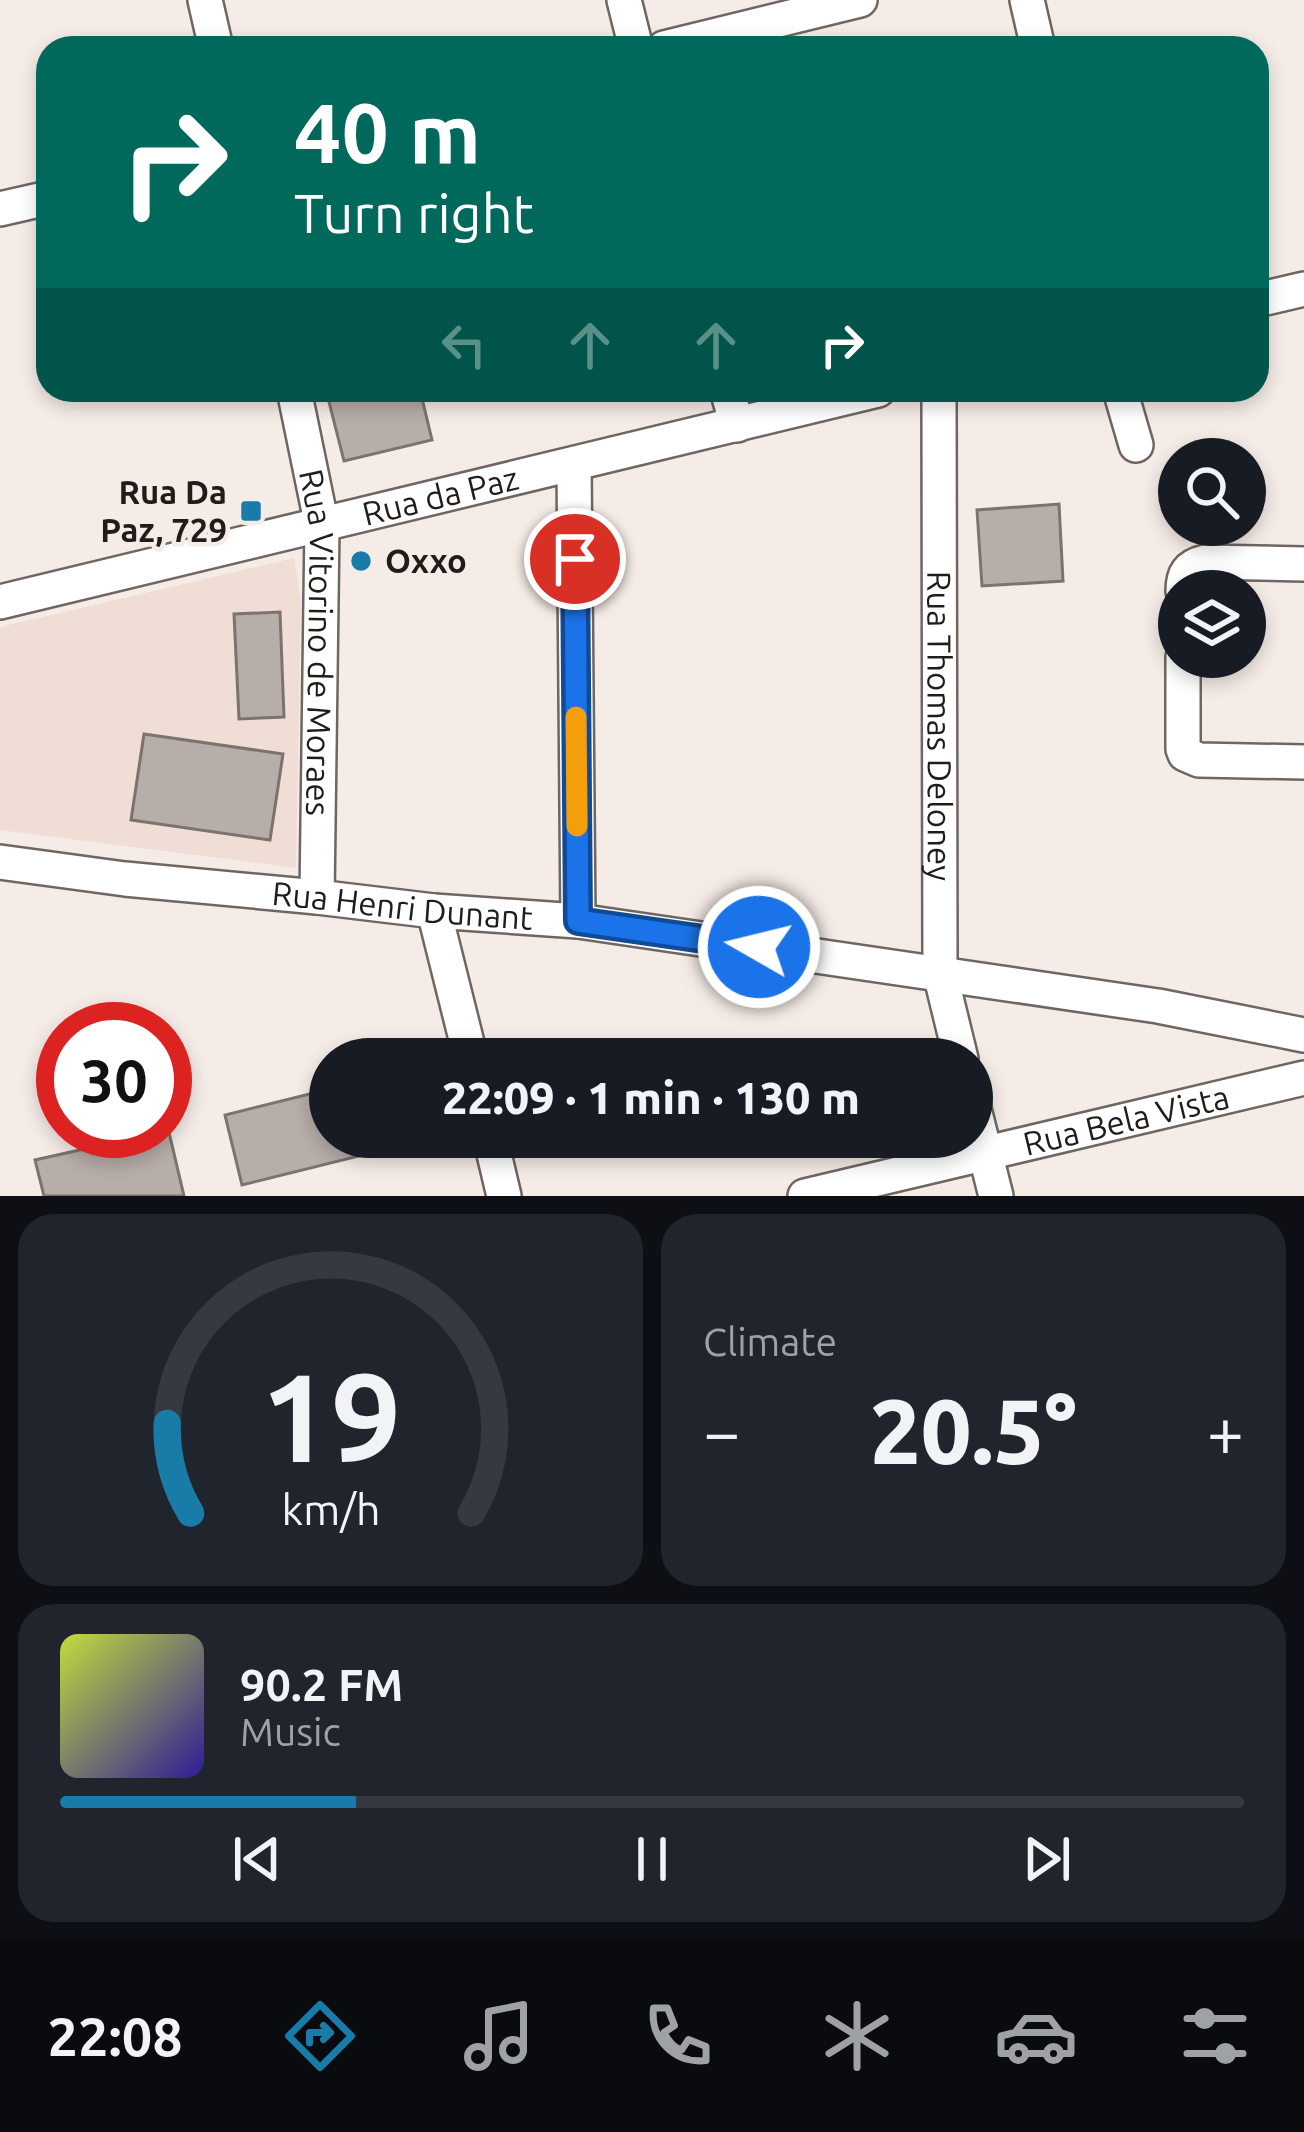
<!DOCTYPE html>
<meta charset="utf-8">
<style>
:root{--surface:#171b24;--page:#20242c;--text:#f1f3f6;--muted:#9ea1a6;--line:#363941;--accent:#197ca8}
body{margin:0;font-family:Ubuntu,sans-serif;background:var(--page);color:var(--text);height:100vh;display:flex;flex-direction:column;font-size:45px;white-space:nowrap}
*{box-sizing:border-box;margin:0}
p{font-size:39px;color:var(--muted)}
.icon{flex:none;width:66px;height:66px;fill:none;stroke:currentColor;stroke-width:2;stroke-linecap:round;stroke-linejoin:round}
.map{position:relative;height:1196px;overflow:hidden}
.sheet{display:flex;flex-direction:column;gap:18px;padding:18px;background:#0d0f14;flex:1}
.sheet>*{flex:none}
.top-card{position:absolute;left:36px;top:36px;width:1233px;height:366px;border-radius:36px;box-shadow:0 6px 18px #0003;background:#00695c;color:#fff;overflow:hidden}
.buttons{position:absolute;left:1158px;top:438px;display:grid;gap:24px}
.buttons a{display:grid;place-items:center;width:108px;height:108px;border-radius:50%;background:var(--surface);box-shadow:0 6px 18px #0003;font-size:60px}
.speed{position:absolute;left:36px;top:1002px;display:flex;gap:24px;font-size:60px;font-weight:700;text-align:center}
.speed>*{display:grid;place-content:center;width:156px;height:156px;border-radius:50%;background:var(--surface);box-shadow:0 6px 18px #0003;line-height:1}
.speed .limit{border:18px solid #d22;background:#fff;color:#111}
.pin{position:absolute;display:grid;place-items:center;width:102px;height:102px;color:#fff;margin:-51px;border:6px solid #fff;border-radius:50%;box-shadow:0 3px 12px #0007}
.me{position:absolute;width:132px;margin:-66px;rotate:278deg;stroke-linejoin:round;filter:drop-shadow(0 0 9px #0008)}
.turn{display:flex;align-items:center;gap:42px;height:252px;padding:0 60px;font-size:54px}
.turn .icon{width:156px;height:156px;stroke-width:2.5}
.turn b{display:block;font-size:84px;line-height:102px}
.lanes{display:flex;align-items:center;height:114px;padding:0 60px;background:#0003;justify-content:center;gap:60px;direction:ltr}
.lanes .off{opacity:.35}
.big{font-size:90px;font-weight:800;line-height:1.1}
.sheet .card{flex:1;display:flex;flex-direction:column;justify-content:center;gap:18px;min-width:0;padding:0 42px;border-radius:36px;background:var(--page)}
.sheet .dial{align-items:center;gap:0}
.dial svg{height:312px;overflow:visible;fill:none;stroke:var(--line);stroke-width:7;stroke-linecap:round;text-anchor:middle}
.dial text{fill:var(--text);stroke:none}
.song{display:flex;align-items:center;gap:36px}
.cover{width:144px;height:144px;border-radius:18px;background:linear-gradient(135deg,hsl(70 70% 55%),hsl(250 70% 35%))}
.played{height:12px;border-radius:6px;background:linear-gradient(90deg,var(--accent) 25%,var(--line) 25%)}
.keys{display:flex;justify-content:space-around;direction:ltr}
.heat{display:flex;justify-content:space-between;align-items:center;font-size:66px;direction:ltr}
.sheet .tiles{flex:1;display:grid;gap:18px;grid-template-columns:1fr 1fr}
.card:last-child{grid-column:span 2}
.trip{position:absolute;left:309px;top:1038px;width:684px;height:120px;border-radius:60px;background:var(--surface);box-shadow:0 6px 18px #0003;font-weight:800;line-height:120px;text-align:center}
.menu{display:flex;height:192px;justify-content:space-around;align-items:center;background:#090b0e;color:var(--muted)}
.menu .icon{width:84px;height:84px}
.menu .current{color:var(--accent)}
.menu b{font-size:54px;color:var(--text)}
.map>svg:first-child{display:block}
</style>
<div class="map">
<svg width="1304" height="1196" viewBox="0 0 1304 1196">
<rect width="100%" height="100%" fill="#f6ece7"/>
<!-- built -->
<path fill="#f0ddd5" d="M 294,558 L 301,600 L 296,868 L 0,830 L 0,627 Z"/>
<!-- building -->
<path fill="#b7ada9" stroke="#7c736f" stroke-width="3" d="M 326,390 L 420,390 L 432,440 L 344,461 Z
M 1059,504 L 1063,581 L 982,586 L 977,510 Z
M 280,612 L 284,717 L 239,719 L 234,614 Z
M 144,734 L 283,754 L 270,840 L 131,820 Z
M 924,1042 L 929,1059 L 879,1059 L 878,1056 Z
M 330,1089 L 330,1137 L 371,1137 L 375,1152 L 242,1185 L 225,1115 Z
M 168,1128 L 184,1196 L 44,1196 L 35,1160 L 165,1131 Z"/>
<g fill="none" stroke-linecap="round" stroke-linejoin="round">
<defs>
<g id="street">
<path d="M 205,0 L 216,48"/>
<path d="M 624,0 L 636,48"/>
<path d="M 1027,0 L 1038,48"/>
<path d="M 664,48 L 860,0"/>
<path d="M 0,209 L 48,198"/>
<path d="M 1257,300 L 1304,289"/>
<path id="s1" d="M 294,390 L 322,526 L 317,897"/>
<path d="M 727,390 L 737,425"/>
<path id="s2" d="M 939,390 L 940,973 L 961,1059"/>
<path d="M 1120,390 L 1136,445"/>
<path d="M 574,464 L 578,921"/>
<path d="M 1183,591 C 1183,574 1188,566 1205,562 L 1304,564"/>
<path id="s3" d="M 0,602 L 878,390"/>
<path d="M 1183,657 L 1183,749 L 1185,754 L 1199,760 L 1304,762"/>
<path id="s4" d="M 0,862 L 125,879 L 317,897 L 434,911 L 578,921 L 1158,1006 L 1304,1035"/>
<path d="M 434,911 L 471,1059"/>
<path d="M 972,1101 L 996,1196"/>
<path d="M 490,1137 L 504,1196"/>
<path id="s5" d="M 805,1196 L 1304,1078"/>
</g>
</defs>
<!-- street casing -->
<use href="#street" stroke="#6f6662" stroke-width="38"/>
<!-- street -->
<use href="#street" stroke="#fff" stroke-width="33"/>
</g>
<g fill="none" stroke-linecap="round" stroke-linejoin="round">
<defs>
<path id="route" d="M 575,559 L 578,921 L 759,947"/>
</defs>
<!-- route casing -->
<use href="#route" stroke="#114b97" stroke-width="30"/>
<!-- route -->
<use href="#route" stroke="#1a73e8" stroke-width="21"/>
<!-- slow -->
<path stroke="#f59e0b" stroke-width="21" d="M 576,717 L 577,826"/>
</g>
<!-- markers -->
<g fill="#197ca8" stroke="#f6ece7" stroke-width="4.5">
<rect x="239" y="499" width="24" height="24" rx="6"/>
<circle cx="361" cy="561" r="12"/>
</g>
<g text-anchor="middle" stroke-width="9" stroke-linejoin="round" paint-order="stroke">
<!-- poi labels -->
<g font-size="33" font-weight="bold" fill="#201c1a" stroke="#f6ece7" text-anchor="end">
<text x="227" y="504">Rua Da<tspan x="227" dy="38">Paz, 729</tspan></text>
<text x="385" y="573" text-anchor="start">Oxxo</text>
</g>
<!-- street labels -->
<g font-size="33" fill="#201c1a" stroke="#f6ece7">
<text dy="12" stroke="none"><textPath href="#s3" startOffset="453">Rua da Paz</textPath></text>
<text dy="12" stroke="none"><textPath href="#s1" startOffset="255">Rua Vitorino de Moraes</textPath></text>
<text dy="12" stroke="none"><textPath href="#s2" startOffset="336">Rua Thomas Deloney</textPath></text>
<text dy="12" stroke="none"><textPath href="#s4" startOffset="405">Rua Henri Dunant</textPath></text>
<text dy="12" stroke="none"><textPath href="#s5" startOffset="330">Rua Bela Vista</textPath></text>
</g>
</g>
</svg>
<div class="buttons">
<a><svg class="icon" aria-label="search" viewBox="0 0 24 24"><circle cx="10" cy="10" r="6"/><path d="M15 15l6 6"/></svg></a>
<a><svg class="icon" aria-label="layers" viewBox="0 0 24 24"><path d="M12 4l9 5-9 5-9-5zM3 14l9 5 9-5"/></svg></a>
</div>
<div class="speed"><div class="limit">30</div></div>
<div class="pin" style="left:575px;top:559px;background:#d93025"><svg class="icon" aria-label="arrive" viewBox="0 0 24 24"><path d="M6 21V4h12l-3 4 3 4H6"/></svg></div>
<svg class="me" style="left:759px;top:947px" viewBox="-20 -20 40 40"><circle r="17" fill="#1a73e8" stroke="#fff" stroke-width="3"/><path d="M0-11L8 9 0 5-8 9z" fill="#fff"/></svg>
<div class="trip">22:09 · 1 min · 130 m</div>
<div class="top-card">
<div class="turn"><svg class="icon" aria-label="right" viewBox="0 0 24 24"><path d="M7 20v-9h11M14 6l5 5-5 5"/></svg><div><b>40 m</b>Turn right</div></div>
<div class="lanes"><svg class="icon off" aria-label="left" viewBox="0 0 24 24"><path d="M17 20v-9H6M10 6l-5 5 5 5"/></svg><svg class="icon off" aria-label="ahead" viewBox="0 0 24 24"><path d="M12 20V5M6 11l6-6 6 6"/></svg><svg class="icon off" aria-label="ahead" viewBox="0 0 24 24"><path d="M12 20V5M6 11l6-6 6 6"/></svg><svg class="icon" aria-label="right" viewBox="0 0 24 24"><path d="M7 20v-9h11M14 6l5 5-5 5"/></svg></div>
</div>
</div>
<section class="sheet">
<div class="tiles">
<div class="card dial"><svg viewBox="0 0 100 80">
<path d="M14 69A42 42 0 1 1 86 69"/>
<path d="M14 69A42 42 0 0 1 8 46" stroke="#197ca8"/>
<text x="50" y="56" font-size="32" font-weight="700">19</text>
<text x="50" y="72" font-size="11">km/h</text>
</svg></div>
<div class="card"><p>Climate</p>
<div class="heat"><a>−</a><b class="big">20.5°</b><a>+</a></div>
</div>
<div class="card">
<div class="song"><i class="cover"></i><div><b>90.2 FM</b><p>Music</p></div></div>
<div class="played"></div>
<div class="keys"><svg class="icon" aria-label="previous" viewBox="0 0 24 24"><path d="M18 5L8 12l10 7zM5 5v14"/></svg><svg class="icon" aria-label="pause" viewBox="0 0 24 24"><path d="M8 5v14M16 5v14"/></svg><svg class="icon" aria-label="next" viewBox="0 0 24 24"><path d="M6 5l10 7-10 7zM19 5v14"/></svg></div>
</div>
</div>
</section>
<nav class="menu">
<b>22:08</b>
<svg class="icon current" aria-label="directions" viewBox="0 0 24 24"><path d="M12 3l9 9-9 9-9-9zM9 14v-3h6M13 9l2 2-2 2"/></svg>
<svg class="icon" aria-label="music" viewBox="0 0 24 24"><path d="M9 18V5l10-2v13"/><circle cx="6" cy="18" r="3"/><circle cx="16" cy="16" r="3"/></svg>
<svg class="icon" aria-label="phone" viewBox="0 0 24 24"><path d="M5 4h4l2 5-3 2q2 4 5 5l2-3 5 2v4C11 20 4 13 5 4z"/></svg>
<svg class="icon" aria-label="climate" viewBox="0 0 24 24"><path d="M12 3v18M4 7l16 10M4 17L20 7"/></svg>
<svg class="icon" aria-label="car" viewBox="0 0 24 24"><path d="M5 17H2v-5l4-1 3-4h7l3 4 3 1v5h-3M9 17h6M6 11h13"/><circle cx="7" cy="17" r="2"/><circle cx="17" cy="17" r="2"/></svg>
<svg class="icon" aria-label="filters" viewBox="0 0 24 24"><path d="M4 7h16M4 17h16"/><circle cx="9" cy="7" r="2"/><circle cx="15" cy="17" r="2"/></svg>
</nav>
